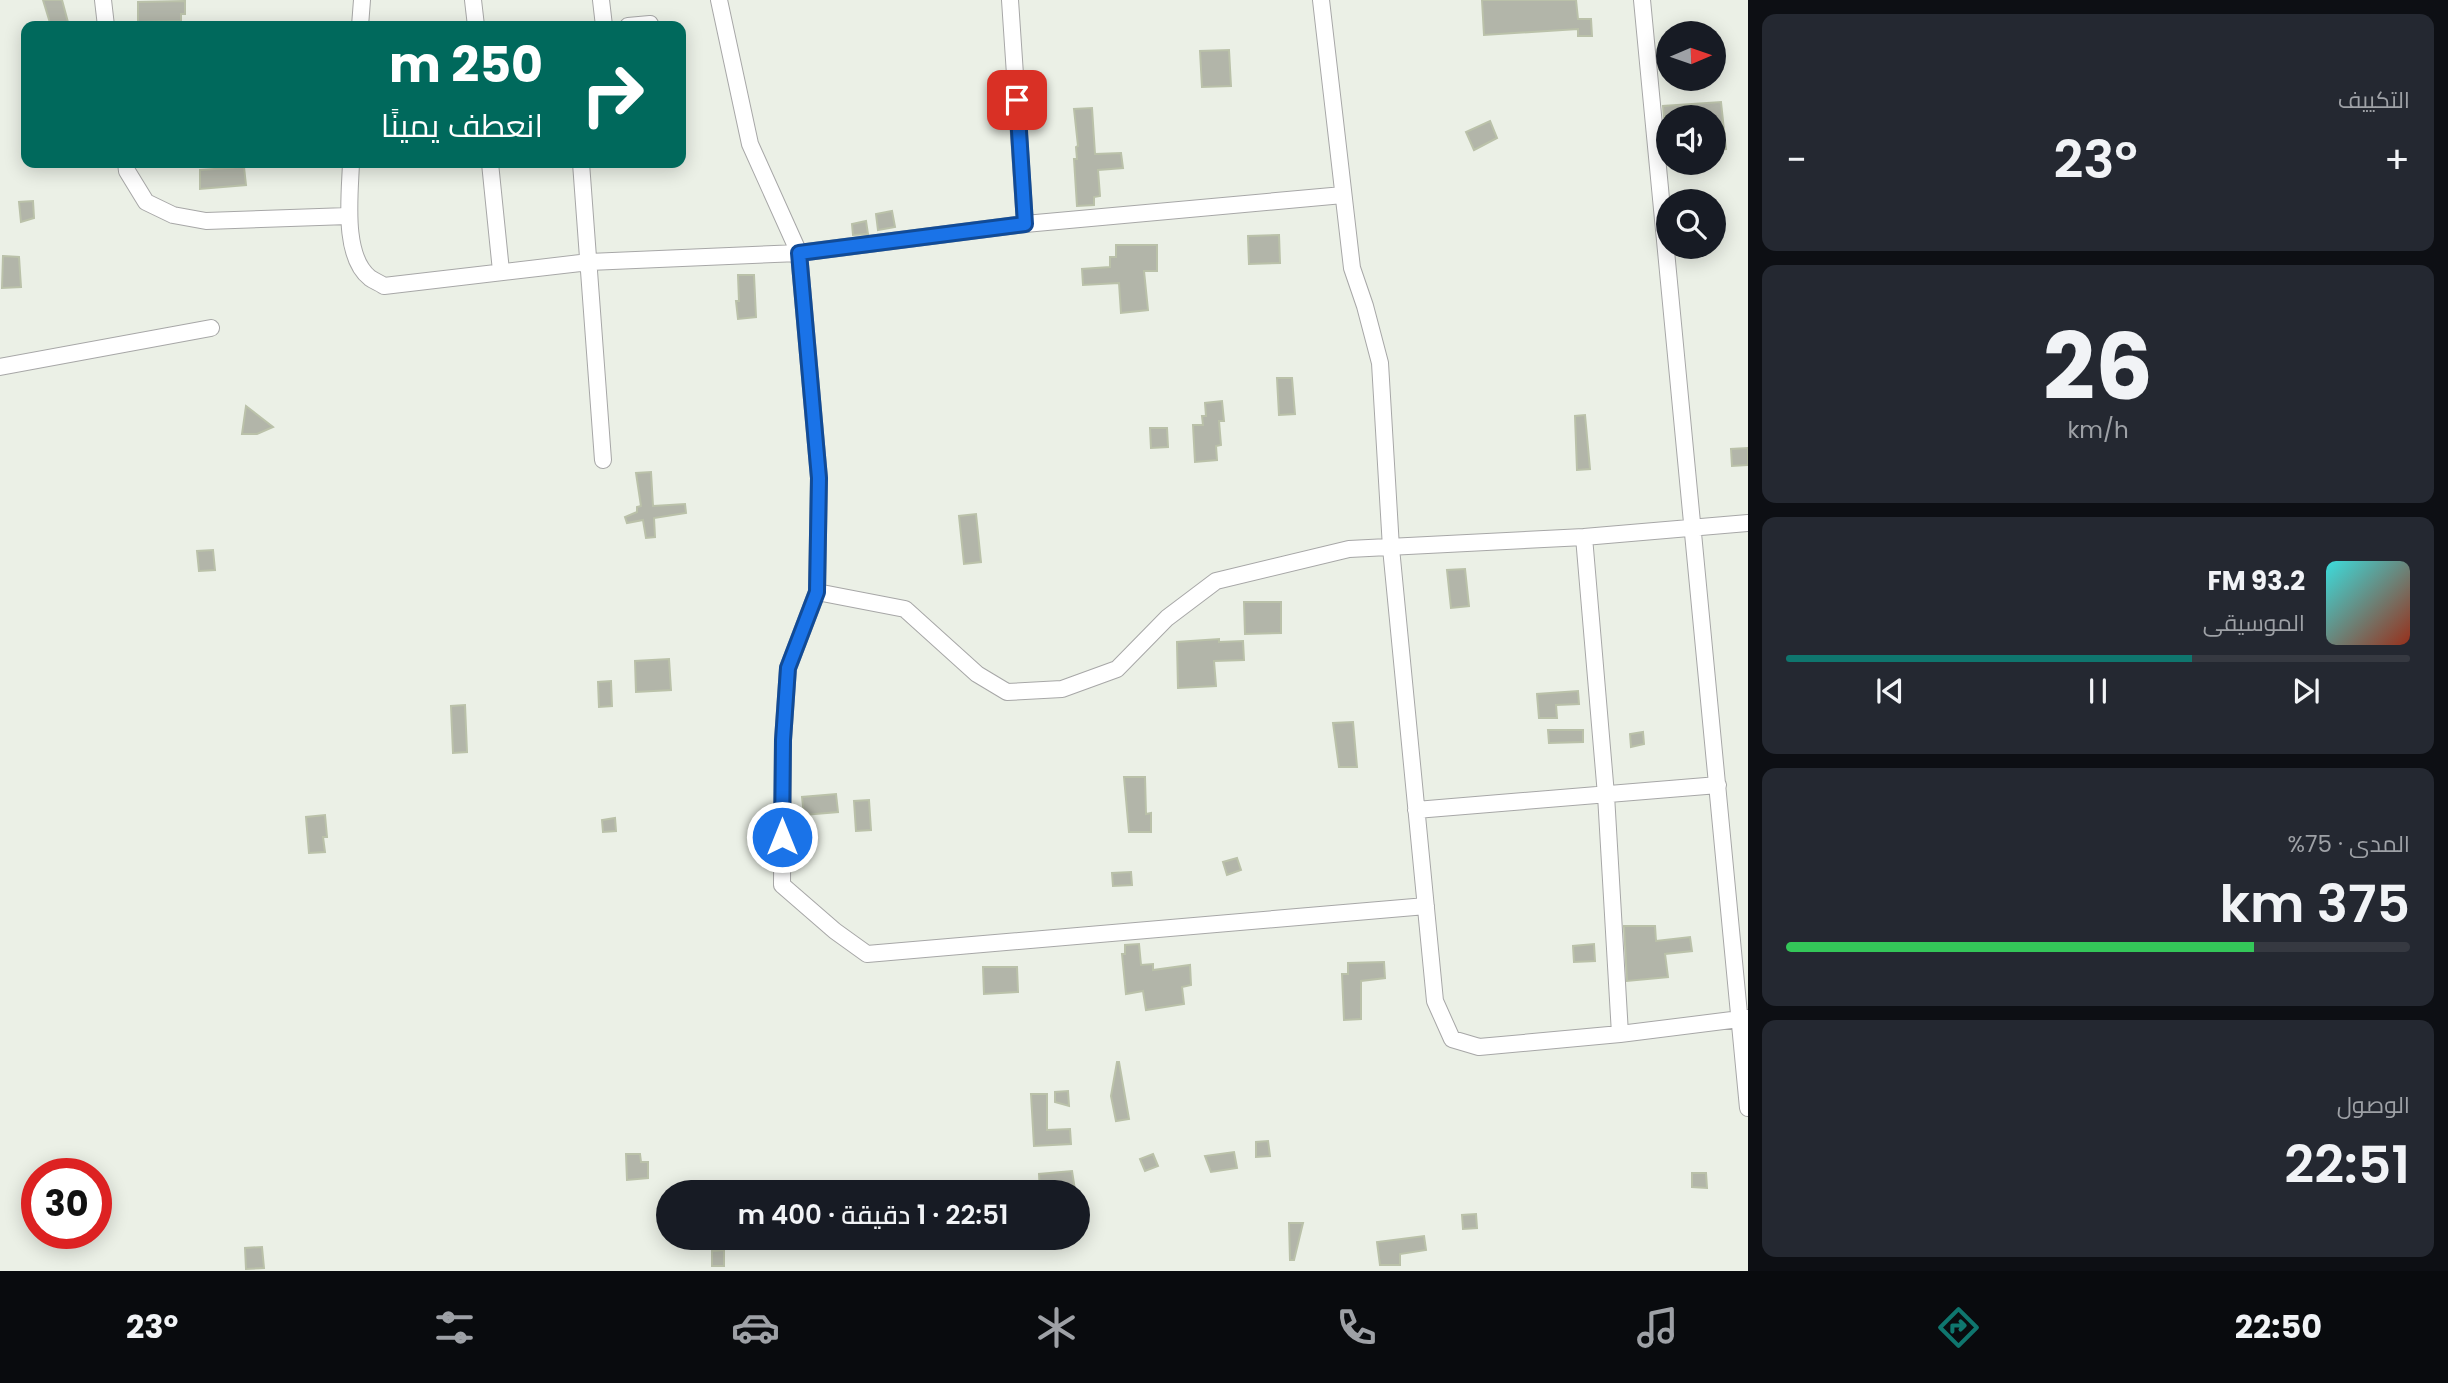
<!DOCTYPE html>
<html lang="ar">
<meta charset="utf-8">
<style>
:root{--surface:#171b24;--page:#242831;--text:#f1f3f6;--muted:#9ea1a6;--line:#363941;--accent:#0f766e}
body{margin:0;font-family:Poppins,Cairo,sans-serif;background:var(--page);color:var(--text);direction:rtl;height:100vh;display:flex;flex-direction:column;font-size:26px;white-space:nowrap}
*{box-sizing:border-box;margin:0}
p{font-size:23px;color:var(--muted)}
.icon{flex:none;width:38px;height:38px;fill:none;stroke:currentColor;stroke-width:2;stroke-linecap:round;stroke-linejoin:round}
.map{position:relative;flex:1;overflow:hidden;direction:ltr}
.drawer{display:flex;flex-direction:column;gap:14px;padding:14px;background:#0d0f14;width:700px}
.drawer>*{flex:none}
.guide{position:absolute;left:21px;top:21px;width:665px;height:147px;border-radius:14px;box-shadow:0 4px 18px #0003;direction:rtl;background:#00695c;color:#fff;overflow:hidden}
.needle{width:46px;rotate:88deg}
.controls{position:absolute;left:1656px;top:21px;display:grid;gap:14px}
.controls a{display:grid;place-items:center;width:70px;height:70px;border-radius:50%;background:var(--surface);box-shadow:0 4px 18px #0003;font-size:35px}
.speed{position:absolute;left:21px;top:1158px;display:flex;gap:14px;font-size:35px;font-weight:700;text-align:center}
.speed>*{display:grid;place-content:center;width:91px;height:91px;border-radius:50%;background:var(--surface);box-shadow:0 4px 18px #0003;line-height:1}
.speed .limit{border:10px solid #d22;background:#fff;color:#111}
.pin{position:absolute;display:grid;place-items:center;width:60px;height:60px;color:#fff;margin:-30px;border-radius:14px;box-shadow:0 4px 10px #0006}
.me{position:absolute;width:77px;margin:-38px;rotate:0deg;stroke-linejoin:round;filter:drop-shadow(0 0 5px #0008)}
.turn{display:flex;align-items:center;gap:24px;height:147px;padding:0 28px;font-size:32px}
.turn .icon{width:91px;height:91px;stroke-width:2.5}
.turn b{display:block;font-size:49px;line-height:60px}
.big{font-size:52px;font-weight:600;line-height:1.1}
.drawer .tile{flex:1;display:flex;flex-direction:column;justify-content:center;gap:10px;min-width:0;padding:0 24px;border-radius:14px;background:var(--page)}
.drawer .dial{align-items:center;gap:0}
.dial b{font-size:91px;line-height:1}
.song{display:flex;align-items:center;gap:21px}
.cover{width:84px;height:84px;border-radius:10px;background:linear-gradient(135deg,hsl(180 70% 55%),hsl(10 70% 35%))}
.played{height:7px;border-radius:4px;background:linear-gradient(90deg,var(--accent) 65%,var(--line) 65%)}
.keys{display:flex;justify-content:space-around;direction:ltr}
.heat{display:flex;justify-content:space-between;align-items:center;font-size:38px;direction:ltr}
.charge{height:10px;border-radius:5px;background:linear-gradient(90deg,#34c759 75%,var(--line) 0)}
.trip{position:absolute;left:656px;top:1180px;width:434px;height:70px;border-radius:35px;background:var(--surface);box-shadow:0 4px 18px #0003;font-weight:600;line-height:70px;text-align:center;direction:rtl}
.dock{display:flex;height:112px;justify-content:space-around;align-items:center;background:#090b0e;color:var(--muted)}
.dock .icon{width:49px;height:49px}
.dock .on{color:var(--accent)}
.dock b{font-size:32px;color:var(--text)}
main{display:flex;flex:1;min-height:0}
.map>svg:first-child{display:block}
</style>
<main>
<section class="drawer">
<div class="tile"><p>التكييف</p>
<div class="heat"><a>−</a><b class="big">23°</b><a>+</a></div>
</div>
<div class="tile dial"><b>26</b><p>km/h</p></div>
<div class="tile">
<div class="song"><i class="cover"></i><div><b>93.2 FM</b><p>الموسيقى</p></div></div>
<div class="played"></div>
<div class="keys"><svg class="icon" aria-label="previous" viewBox="0 0 24 24"><path d="M18 5L8 12l10 7zM5 5v14"/></svg><svg class="icon" aria-label="pause" viewBox="0 0 24 24"><path d="M8 5v14M16 5v14"/></svg><svg class="icon" aria-label="next" viewBox="0 0 24 24"><path d="M6 5l10 7-10 7zM19 5v14"/></svg></div>
</div>
<div class="tile"><p>المدى · 75%</p><b class="big">375 km</b><div class="charge"></div></div>
<div class="tile"><p>الوصول</p><b class="big">22:51</b></div>
</section>
<div class="map">
<svg width="1748" height="1271" viewBox="0 0 1748 1271">
<rect width="100%" height="100%" fill="#ebf0e6"/>
<!-- building -->
<path fill="#b2b5a9" stroke="#bac1a9" stroke-width="2" d="M 43,0 L 62,0 L 69,26 L 51,26 Z
M 1482,0 L 1576,0 L 1578,19 L 1591,19 L 1592,36 L 1578,36 L 1578,29 L 1484,35 Z
M 185,1 L 185,14 L 181,14 L 181,21 L 138,22 L 138,2 Z
M 1229,50 L 1231,86 L 1202,87 L 1200,51 Z
M 1721,102 L 1726,149 L 1713,150 L 1713,117 L 1664,117 L 1663,106 Z
M 1092,108 L 1095,154 L 1121,153 L 1123,168 L 1098,170 L 1100,196 L 1094,197 L 1094,205 L 1077,206 L 1074,159 L 1077,159 L 1076,147 L 1078,146 L 1074,109 Z
M 1490,121 L 1497,138 L 1474,150 L 1466,132 Z
M 244,167 L 246,185 L 200,189 L 200,170 Z
M 33,201 L 34,218 L 21,222 L 19,202 Z
M 892,211 L 895,227 L 878,230 L 876,214 Z
M 866,221 L 868,234 L 853,235 L 852,224 Z
M 1279,235 L 1280,263 L 1249,264 L 1248,236 Z
M 1116,245 L 1157,245 L 1157,271 L 1144,271 L 1148,310 L 1121,313 L 1119,283 L 1083,285 L 1082,269 L 1110,267 L 1110,257 L 1116,257 Z
M 3,256 L 19,257 L 21,287 L 2,288 Z
M 738,275 L 754,275 L 756,317 L 738,319 L 736,301 L 739,301 Z
M 1277,378 L 1292,378 L 1295,414 L 1279,415 Z
M 1222,401 L 1224,421 L 1219,421 L 1221,445 L 1216,446 L 1217,460 L 1195,462 L 1193,425 L 1203,425 L 1202,416 L 1206,416 L 1205,403 Z
M 246,406 L 273,427 L 257,434 L 242,434 Z
M 1585,415 L 1590,469 L 1577,470 L 1575,416 Z
M 1150,428 L 1167,428 L 1168,447 L 1151,448 Z
M 1748,448 L 1748,465 L 1732,466 L 1731,449 Z
M 651,472 L 653,506 L 685,504 L 686,513 L 654,518 L 655,537 L 646,538 L 643,520 L 627,523 L 625,517 L 637,512 L 637,507 L 641,506 L 636,473 Z
M 976,514 L 981,562 L 964,564 L 959,516 Z
M 213,550 L 215,570 L 199,571 L 197,551 Z
M 1465,569 L 1469,606 L 1451,608 L 1447,570 Z
M 1244,602 L 1281,602 L 1281,633 L 1245,634 Z
M 1219,639 L 1219,642 L 1243,641 L 1244,660 L 1214,661 L 1216,686 L 1178,688 L 1177,642 Z
M 669,659 L 671,690 L 636,692 L 635,661 Z
M 611,681 L 612,706 L 599,707 L 598,682 Z
M 1578,691 L 1579,704 L 1556,705 L 1557,718 L 1539,718 L 1537,694 Z
M 465,705 L 467,752 L 453,753 L 451,706 Z
M 1353,722 L 1357,767 L 1339,767 L 1333,723 Z
M 1548,730 L 1583,730 L 1583,742 L 1549,743 Z
M 1643,732 L 1644,744 L 1631,747 L 1630,734 Z
M 1124,777 L 1145,777 L 1146,814 L 1151,813 L 1151,832 L 1129,832 Z
M 836,794 L 838,812 L 804,815 L 802,797 Z
M 869,800 L 871,830 L 856,831 L 854,801 Z
M 325,815 L 327,837 L 323,837 L 325,852 L 309,853 L 306,817 Z
M 615,818 L 616,831 L 603,832 L 602,820 Z
M 1237,858 L 1241,870 L 1227,875 L 1223,862 Z
M 1131,872 L 1132,885 L 1113,886 L 1112,873 Z
M 1624,926 L 1655,926 L 1656,941 L 1690,937 L 1692,951 L 1665,954 L 1668,977 L 1627,981 Z
M 1139,944 L 1141,965 L 1153,964 L 1153,970 L 1190,965 L 1191,985 L 1182,987 L 1184,1004 L 1146,1010 L 1143,991 L 1126,994 L 1122,954 L 1125,954 L 1125,945 Z
M 1594,944 L 1595,961 L 1574,962 L 1573,946 Z
M 1384,962 L 1385,978 L 1361,981 L 1361,1019 L 1344,1020 L 1342,974 L 1348,974 L 1348,963 Z
M 983,967 L 1017,967 L 1018,992 L 984,994 Z
M 1117,1062 L 1119,1062 L 1129,1119 L 1116,1121 L 1111,1096 Z
M 1068,1091 L 1069,1106 L 1055,1102 L 1055,1092 Z
M 1031,1094 L 1047,1094 L 1047,1130 L 1070,1129 L 1071,1144 L 1034,1146 Z
M 1268,1141 L 1270,1156 L 1256,1157 L 1256,1142 Z
M 1234,1152 L 1237,1168 L 1211,1172 L 1205,1156 Z
M 626,1154 L 640,1154 L 641,1162 L 648,1162 L 648,1178 L 627,1180 Z
M 1153,1154 L 1158,1166 L 1145,1171 L 1140,1159 Z
M 1072,1171 L 1075,1190 L 1040,1192 L 1039,1174 Z
M 1692,1173 L 1706,1173 L 1707,1188 L 1692,1187 Z
M 1476,1214 L 1477,1228 L 1463,1229 L 1462,1215 Z
M 1289,1223 L 1303,1223 L 1294,1260 L 1290,1260 Z
M 1424,1236 L 1426,1250 L 1400,1254 L 1400,1265 L 1380,1265 L 1377,1242 Z
M 262,1247 L 264,1268 L 246,1269 L 245,1248 Z
M 724,1250 L 724,1266 L 712,1266 L 712,1251 Z"/>
<g fill="none" stroke-linecap="round" stroke-linejoin="round">
<defs>
<path id="minor" d="M 103,0 L 106,26
M 473,0 L 476,26
M 601,0 L 604,26
M 719,0 L 750,144 L 799,253 L 819,478 L 817,592 L 788,668 L 783,740 L 782,885 L 835,931 L 867,954 L 1426,906
M 1010,0 L 1025,224
M 1321,0 L 1352,268 L 1365,306 L 1380,363 L 1391,548 L 1435,1001 L 1452,1039 L 1479,1047 L 1620,1034 L 1748,1018
M 1642,0 L 1748,1108
M 360,26 L 362,0
M 628,26 L 650,24 L 651,26
M 126,163 L 127,171 L 146,202 L 173,215 L 206,221 L 348,216
M 351,163 C 350,194 342,256 370,278 C 374,281 380,283 384,286 L 589,262 L 799,253 L 1025,224 L 1343,195
M 490,163 L 501,271
M 581,163 L 603,460
M 0,367 L 211,328
M 1584,537 L 1606,795 L 1620,1034
M 817,592 L 905,609 L 977,674 L 1007,692 L 1062,689 L 1117,669 L 1167,618 L 1216,581 L 1349,549 L 1584,537 L 1748,523
M 1416,810 L 1718,785"/>
</defs>
<!-- minor casing -->
<use href="#minor" stroke="#a7a7a7" stroke-width="18"/>
<!-- minor -->
<use href="#minor" stroke="#fff" stroke-width="16"/>
</g>
<g fill="none" stroke-linecap="round" stroke-linejoin="round">
<defs>
<path id="route" d="M 782,837 L 783,740 L 788,668 L 817,592 L 819,478 L 799,253 L 1025,224 L 1017,100"/>
</defs>
<!-- route casing -->
<use href="#route" stroke="#114b97" stroke-width="18"/>
<!-- route -->
<use href="#route" stroke="#1a73e8" stroke-width="12"/>
</g>
</svg>
<div class="controls">
<a><svg class="needle" viewBox="-14 -14 28 28"><path d="M0-13l5 13h-10z" fill="#e53935"/><path d="M0 13l5-13h-10z" fill="#9ea1a6"/></svg></a>
<a><svg class="icon" aria-label="sound" viewBox="0 0 24 24"><path d="M4 9h4l5-4v14l-5-4H4zM17 9q2 3 0 6"/></svg></a>
<a><svg class="icon" aria-label="search" viewBox="0 0 24 24"><circle cx="10" cy="10" r="6"/><path d="M15 15l6 6"/></svg></a>
</div>
<div class="speed"><div class="limit">30</div></div>
<div class="pin" style="left:1017px;top:100px;background:#d93025"><svg class="icon" aria-label="arrive" viewBox="0 0 24 24"><path d="M6 21V4h12l-3 4 3 4H6"/></svg></div>
<svg class="me" style="left:782px;top:837px" viewBox="-20 -20 40 40"><circle r="17" fill="#1a73e8" stroke="#fff" stroke-width="3"/><path d="M0-11L8 9 0 5-8 9z" fill="#fff"/></svg>
<div class="trip">22:51 · 1 دقيقة · 400 m</div>
<div class="guide">
<div class="turn"><svg class="icon" aria-label="right" viewBox="0 0 24 24"><path d="M7 20v-9h11M14 6l5 5-5 5"/></svg><div><b>250 m</b>انعطف يمينًا</div></div>
</div>
</div>
</main>
<nav class="dock">
<b>22:50</b>
<svg class="icon on" aria-label="directions" viewBox="0 0 24 24"><path d="M12 3l9 9-9 9-9-9zM9 14v-3h6M13 9l2 2-2 2"/></svg>
<svg class="icon" aria-label="music" viewBox="0 0 24 24"><path d="M9 18V5l10-2v13"/><circle cx="6" cy="18" r="3"/><circle cx="16" cy="16" r="3"/></svg>
<svg class="icon" aria-label="phone" viewBox="0 0 24 24"><path d="M5 4h4l2 5-3 2q2 4 5 5l2-3 5 2v4C11 20 4 13 5 4z"/></svg>
<svg class="icon" aria-label="climate" viewBox="0 0 24 24"><path d="M12 3v18M4 7l16 10M4 17L20 7"/></svg>
<svg class="icon" aria-label="car" viewBox="0 0 24 24"><path d="M5 17H2v-5l4-1 3-4h7l3 4 3 1v5h-3M9 17h6M6 11h13"/><circle cx="7" cy="17" r="2"/><circle cx="17" cy="17" r="2"/></svg>
<svg class="icon" aria-label="filters" viewBox="0 0 24 24"><path d="M4 7h16M4 17h16"/><circle cx="9" cy="7" r="2"/><circle cx="15" cy="17" r="2"/></svg>
<b>23°</b>
</nav>
